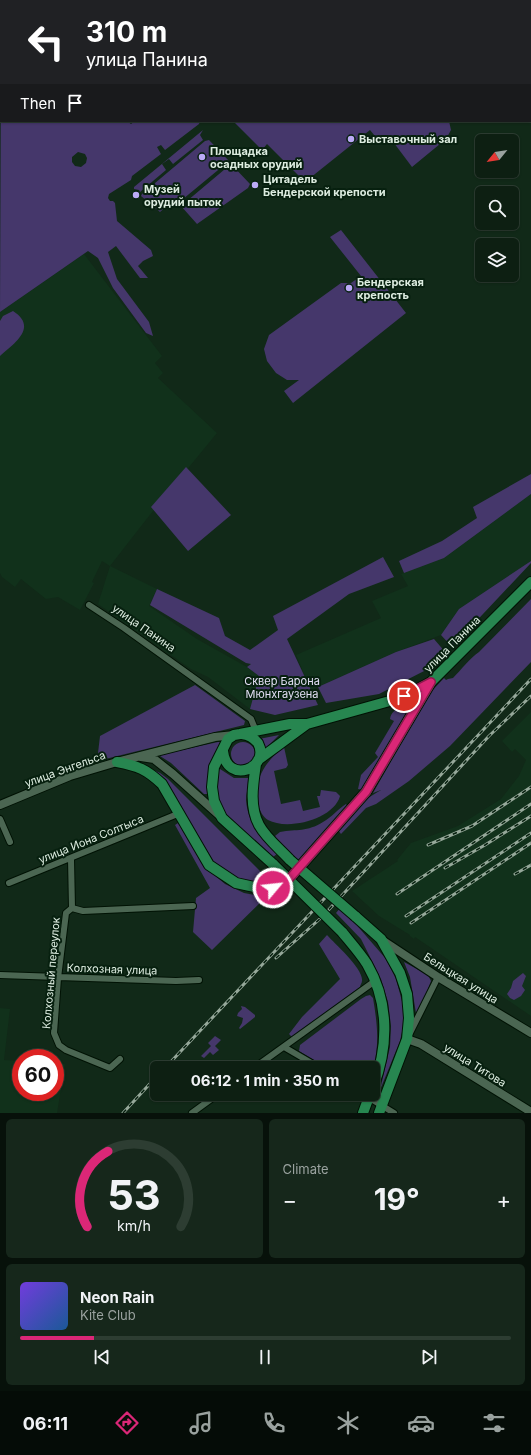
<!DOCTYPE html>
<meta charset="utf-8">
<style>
:root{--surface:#0d1f12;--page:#16271b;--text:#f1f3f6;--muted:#9aa29f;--line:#2d3d32;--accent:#db2777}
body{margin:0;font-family:Inter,sans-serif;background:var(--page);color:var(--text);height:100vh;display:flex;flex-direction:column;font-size:15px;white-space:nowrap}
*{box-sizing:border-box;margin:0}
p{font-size:13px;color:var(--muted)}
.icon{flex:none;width:22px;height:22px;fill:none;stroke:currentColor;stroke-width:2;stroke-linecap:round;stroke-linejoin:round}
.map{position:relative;height:1113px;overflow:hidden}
.sheet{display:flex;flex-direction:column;gap:6px;padding:6px;background:#07110a;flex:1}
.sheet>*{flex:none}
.top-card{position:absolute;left:0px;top:0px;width:531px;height:122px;box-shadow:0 1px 3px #0004,0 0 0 1px var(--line);background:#202124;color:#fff;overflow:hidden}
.needle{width:26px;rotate:240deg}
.tools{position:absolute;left:475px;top:134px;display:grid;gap:8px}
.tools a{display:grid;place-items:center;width:44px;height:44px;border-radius:6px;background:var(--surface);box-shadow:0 1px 3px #0004,0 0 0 1px var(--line);font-size:20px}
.speed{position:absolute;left:12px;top:1049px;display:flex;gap:8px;font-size:20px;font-weight:700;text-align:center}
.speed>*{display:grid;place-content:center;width:52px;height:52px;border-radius:50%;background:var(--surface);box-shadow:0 1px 3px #0004,0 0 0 1px var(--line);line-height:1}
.speed .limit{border:6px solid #d22;background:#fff;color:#111}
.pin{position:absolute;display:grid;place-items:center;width:34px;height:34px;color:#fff;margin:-17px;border:2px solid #fff;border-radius:50%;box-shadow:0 1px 4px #0007}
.me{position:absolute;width:44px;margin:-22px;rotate:62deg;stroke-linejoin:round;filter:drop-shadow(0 0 3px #0008)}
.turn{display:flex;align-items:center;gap:14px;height:84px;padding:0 20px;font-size:18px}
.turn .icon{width:52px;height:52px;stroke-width:2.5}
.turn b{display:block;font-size:28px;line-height:34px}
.then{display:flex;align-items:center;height:38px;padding:0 20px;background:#0003;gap:8px;font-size:15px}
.big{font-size:30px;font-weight:700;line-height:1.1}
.sheet .widget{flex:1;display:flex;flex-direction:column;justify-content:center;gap:6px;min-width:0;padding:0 14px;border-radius:6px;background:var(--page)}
.sheet .dial{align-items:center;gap:0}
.dial svg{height:104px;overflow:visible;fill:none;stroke:var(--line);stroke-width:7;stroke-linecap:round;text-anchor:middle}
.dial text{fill:var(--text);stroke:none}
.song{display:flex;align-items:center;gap:12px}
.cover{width:48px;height:48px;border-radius:6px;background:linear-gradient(135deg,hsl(260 70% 55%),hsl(210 70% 35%))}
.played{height:4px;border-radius:2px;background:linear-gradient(90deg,var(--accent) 15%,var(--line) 15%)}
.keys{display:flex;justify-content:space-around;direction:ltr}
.heat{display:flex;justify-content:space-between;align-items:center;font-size:22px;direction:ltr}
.sheet .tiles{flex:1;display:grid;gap:6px;grid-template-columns:1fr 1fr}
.widget:last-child{grid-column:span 2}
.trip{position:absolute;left:150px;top:1061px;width:230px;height:40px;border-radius:6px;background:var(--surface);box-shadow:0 1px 3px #0004,0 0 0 1px var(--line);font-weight:700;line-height:40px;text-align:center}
.menu{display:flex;height:64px;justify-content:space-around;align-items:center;background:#050c07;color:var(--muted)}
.menu .icon{width:28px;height:28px}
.menu .on{color:var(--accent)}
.menu b{font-size:18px;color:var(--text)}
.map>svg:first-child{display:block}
</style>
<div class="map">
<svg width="531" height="1113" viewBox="0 0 531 1113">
<rect width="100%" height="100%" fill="#112918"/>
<!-- built -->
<path fill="#11311b" d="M 84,254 L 162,356 L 155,363 L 163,373 L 158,378 L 217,433 L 149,516 L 110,566 L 157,589 L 149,606 L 197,639 L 247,667 L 259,676 L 250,709 L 208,677 L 191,669 L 98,604 L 110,566 L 102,561 L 92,582 L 94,583 L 80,610 L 58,597 L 46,599 L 21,579 L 15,587 L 2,577 L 0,573 L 0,312 Z
M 531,494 L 531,561 L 459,609 L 441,635 L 396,652 L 311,690 L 296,655 L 381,618 L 372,601 L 408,586 L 401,574 L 444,558 Z
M 531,712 L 531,1016 L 415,937 L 414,939 L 410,936 L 410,935 L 379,916 L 352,891 L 398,861 L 397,860 L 411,843 L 458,826 L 501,799 L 519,776 L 526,760 L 515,749 L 512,752 L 502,741 Z
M 0,1008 L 10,1009 L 4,1060 L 21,1061 L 21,1092 L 55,1092 L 55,1063 L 65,1064 L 57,1113 L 0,1113 Z"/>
<!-- green -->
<path fill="#45376b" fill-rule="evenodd" d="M 60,0 L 224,0 L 225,1 L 59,1 Z
M 290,0 L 505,0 L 506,1 L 289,1 Z
M 1,41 L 1,121 L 127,121 L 131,124 L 135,121 L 200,121 L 199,124 L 165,150 L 161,145 L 157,147 L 161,154 L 132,176 L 131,180 L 109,194 L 108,198 L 110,201 L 113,201 L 115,203 L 117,221 L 151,250 L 153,256 L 143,261 L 138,266 L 148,278 L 140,278 L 116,246 L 108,252 L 117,279 L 149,322 L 153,336 L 146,333 L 113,288 L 98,258 L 88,251 L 0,312 ZM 78,152 L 85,154 L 87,158 L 86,163 L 81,167 L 75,166 L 72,162 L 72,157 Z
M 233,121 L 449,121 L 451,130 L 446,139 L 412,167 L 388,135 L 379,141 L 370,130 L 305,182 L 267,144 L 262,150 Z
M 203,130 L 200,135 L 203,140 L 173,164 L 169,159 L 162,164 L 166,170 L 140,192 L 139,190 L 134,189 L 134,187 Z
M 209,140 L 229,161 L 177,204 L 173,201 L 171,202 L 160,212 L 141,196 L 142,194 L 205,141 Z
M 231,164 L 250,184 L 248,188 L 197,224 L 181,206 Z
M 341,230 L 406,313 L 293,403 L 284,391 L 299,380 L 287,380 L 276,373 L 267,361 L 264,349 L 269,335 L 341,283 L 351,283 L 361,276 L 330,237 Z
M 13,311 C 38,327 15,343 0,356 L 0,321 L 3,316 Z
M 186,467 L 231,515 L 188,551 L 151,507 Z
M 531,474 L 531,494 L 444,558 L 404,573 L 399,561 L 442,541 L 477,518 L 473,507 Z
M 383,557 L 394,577 L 349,594 L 287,639 L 318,705 L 275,715 L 250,709 L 259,676 L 247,667 L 251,664 L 246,663 L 150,605 L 157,589 L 219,618 L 225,636 L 250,650 L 278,630 L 273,616 Z
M 531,561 L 531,563 L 452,647 L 441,635 L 459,609 Z
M 531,599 L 531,662 L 450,746 L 409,781 L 376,804 L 366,808 L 341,834 L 338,830 L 363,801 L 381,790 L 373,793 L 429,694 L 444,678 L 446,680 L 448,679 L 453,678 C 461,670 470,658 479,652 Z
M 434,639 L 446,653 L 430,668 L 379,694 L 326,703 L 318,687 L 396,652 Z
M 195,685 L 245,721 L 244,725 L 101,760 L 98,753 L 100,736 Z
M 401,707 L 406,707 L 409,710 L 363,790 L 358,789 L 361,775 L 378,757 L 375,753 L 394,721 L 390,719 C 391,712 396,709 401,707 Z
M 279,735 L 265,749 L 259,739 Z
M231 754a12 12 0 1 1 24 0a12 12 0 1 1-24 0Z
M 218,742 L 220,742 L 221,745 L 208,794 L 204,794 L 171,763 L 160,756 L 160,755 Z
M 284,747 L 288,765 L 286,768 L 274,771 L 281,804 L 300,800 L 303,811 L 320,807 L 317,796 L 320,796 L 321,790 L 336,792 L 340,796 C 334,819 288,831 268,820 C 263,817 260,811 258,805 C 251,783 266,760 284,747 Z
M 147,767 L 160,773 L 168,779 L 271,882 L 269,884 L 262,885 L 238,879 L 214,862 L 165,781 Z
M 220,769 L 234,778 L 248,778 C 249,785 246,793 246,800 C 248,825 261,837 278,853 L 272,858 L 220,810 L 215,782 L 218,770 Z
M 346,804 L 349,808 L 299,863 L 278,841 L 275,836 L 280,832 C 297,829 307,832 323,822 C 332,817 338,809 346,804 Z
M 178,823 L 206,868 L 225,884 L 244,893 L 266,897 L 212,950 L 193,932 L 196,898 L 210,888 L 175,825 Z
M 341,907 L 386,959 L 396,979 L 403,1005 L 404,1023 L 400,1041 L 380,1090 L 390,1047 L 391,1026 L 388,1002 L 381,979 L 361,939 L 336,913 Z
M 327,935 C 335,944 364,969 362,981 C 362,983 360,985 360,987 L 292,1037 L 289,1034 L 302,1017 L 340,979 L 319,944 Z
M 404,962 L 428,975 L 431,981 L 419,1013 L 416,1013 L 410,977 Z
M 523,973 L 526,976 L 522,986 L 525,990 L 521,996 L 514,1000 L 510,998 L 507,994 L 511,988 L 513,981 Z
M 370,995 L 373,998 C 377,1022 380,1044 373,1068 L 327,1068 L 299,1051 L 300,1045 L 361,999 L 366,996 Z
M 241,1006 L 245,1007 L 255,1015 L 255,1017 L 240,1029 L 239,1028 L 242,1023 L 243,1018 L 237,1016 L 238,1013 L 242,1009 Z
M 215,1036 L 221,1040 L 215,1046 L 219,1050 L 213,1055 L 210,1052 L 204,1058 L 201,1056 L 211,1046 L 208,1043 Z"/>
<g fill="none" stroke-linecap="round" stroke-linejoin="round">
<defs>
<path id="minor" d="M 89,605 L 124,628 L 251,719 L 256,731
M 0,819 L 10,842
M 71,859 L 72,908 L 66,913 L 58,978 L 54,1033 L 59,1045 L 66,1050 L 110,1068 L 120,1059
M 9,883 L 180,813
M 72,908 L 83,911 L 193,906
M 0,975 L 176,981 L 199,980
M 410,1033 L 438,977
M 284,1047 L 320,1068
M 254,1068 L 375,981
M 363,1094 L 394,1113
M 192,1113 L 218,1094"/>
<path id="tertiary" d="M 141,757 L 154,759 L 173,774 L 220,816
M 0,805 L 70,776 L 117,762 L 215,737 L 234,735
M 382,940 L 438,977 L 531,1033
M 407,1039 L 421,1044 L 531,1112"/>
<path id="primary" d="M 223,751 C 227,786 271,768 258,743 C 254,738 249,735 242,734
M 258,760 L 307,724
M 117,762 C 138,766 146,769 162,784 L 209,865 L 236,883 L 263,889 L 282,887 L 366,792 L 431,682
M 256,764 C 253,784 249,806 259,825 C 266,838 280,849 290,860
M 274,865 L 222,818 L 214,801 L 212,787 L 214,767 L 228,739 L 234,735 L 240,734 L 290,724 L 307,724 L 404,697 L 431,682 L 531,582
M 355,916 L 381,939 L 400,973 L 407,994 L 409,1018 L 407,1039 L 379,1113
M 342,932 C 351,943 360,953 367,964 C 389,1002 389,1046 373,1087
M 363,1113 L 370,1094"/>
</defs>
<!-- minor casing -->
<use href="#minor" stroke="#001204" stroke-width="8"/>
<!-- tertiary casing -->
<use href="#tertiary" stroke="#001204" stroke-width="10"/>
<!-- primary casing -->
<use href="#primary" stroke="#001204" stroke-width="12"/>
<!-- minor -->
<use href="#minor" stroke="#4b6652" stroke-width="6"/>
<!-- tertiary -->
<use href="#tertiary" stroke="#4b6652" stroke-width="8"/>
<!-- primary -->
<use href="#primary" stroke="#278650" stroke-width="10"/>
<defs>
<path id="rail" d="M 428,845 L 472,826 L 531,787
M 445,868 L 485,845 L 531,816
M 515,874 L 531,865
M 397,894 L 531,804
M 406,916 L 531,833
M 411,923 L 531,843
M 276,958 L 322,917 L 489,736 L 531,696
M 165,1068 L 531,679
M 123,1113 L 157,1076"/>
</defs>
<!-- rail casing -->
<use href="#rail" stroke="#96a89a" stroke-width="3"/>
<!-- rail -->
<use href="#rail" stroke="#07200f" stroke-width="1.5" stroke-dasharray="4.5" stroke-linecap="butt"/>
<defs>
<path id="primary-bridge" d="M 290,860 L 355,916
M 274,865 L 342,932"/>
</defs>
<!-- primary-bridge casing -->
<use href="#primary-bridge" stroke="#001204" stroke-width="12" stroke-linecap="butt"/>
<!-- primary-bridge -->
<use href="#primary-bridge" stroke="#278650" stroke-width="10"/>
</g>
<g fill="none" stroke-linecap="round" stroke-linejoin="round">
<defs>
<path id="route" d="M 273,888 L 282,887 L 366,792 L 431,682 L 404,696"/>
</defs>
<!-- route casing -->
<use href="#route" stroke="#8e194d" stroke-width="10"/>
<!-- route -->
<use href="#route" stroke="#db2777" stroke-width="7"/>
</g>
<!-- markers -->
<g fill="#bbaaf6" stroke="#07200f" stroke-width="1.5">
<circle cx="351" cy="139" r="4"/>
<circle cx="202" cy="157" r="4"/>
<circle cx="255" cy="185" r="4"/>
<circle cx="136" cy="195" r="4"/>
<circle cx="349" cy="288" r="4"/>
</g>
<g text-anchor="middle" stroke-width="4" stroke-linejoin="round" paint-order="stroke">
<!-- poi labels -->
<g font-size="11" font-weight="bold" fill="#ddece0" stroke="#07200f" text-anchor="start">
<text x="359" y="143">Выставочный зал</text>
<text x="210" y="155">Площадка<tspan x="210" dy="13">осадных орудий</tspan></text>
<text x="263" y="183">Цитадель<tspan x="263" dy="13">Бендерской крепости</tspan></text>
<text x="144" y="193">Музей<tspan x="144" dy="13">орудий пыток</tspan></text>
<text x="357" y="286">Бендерская<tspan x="357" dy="13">крепость</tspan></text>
</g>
<!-- street labels -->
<g font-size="11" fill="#ddece0" stroke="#07200f">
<text transform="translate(144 628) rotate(35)" y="4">улица Панина</text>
<text transform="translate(452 644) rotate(-45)" y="4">улица Панина</text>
<text transform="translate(65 769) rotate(-20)" y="4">улица Энгельса</text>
<text transform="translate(91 839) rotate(-22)" y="4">улица Иона Солтыса</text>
<text transform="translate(112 969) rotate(2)" y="4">Колхозная улица</text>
<text transform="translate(51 973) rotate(-85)" y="4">Колхозный переулок</text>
<text transform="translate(461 978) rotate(32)" y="4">Бельцкая улица</text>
<text transform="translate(475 1065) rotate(32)" y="4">улица Титова</text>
</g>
<!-- park labels -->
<g font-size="11" fill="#e3dff5" stroke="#07200f">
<text x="282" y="685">Сквер Барона<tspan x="282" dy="13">Мюнхгаузена</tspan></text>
</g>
</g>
</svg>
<div class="tools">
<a><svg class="needle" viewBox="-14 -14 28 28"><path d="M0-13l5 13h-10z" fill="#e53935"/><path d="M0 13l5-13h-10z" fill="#9aa29f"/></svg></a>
<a><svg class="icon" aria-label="search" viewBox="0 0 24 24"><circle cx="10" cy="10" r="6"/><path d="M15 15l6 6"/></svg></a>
<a><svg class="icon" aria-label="layers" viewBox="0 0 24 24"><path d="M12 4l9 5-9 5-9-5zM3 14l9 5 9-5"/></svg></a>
</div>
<div class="speed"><div class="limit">60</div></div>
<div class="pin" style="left:404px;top:696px;background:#d93025"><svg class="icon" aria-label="arrive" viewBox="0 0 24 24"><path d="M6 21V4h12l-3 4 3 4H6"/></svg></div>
<svg class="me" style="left:273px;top:888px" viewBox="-20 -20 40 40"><circle r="17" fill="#db2777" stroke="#fff" stroke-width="3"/><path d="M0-11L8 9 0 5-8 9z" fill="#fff"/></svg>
<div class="trip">06:12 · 1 min · 350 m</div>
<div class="top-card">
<div class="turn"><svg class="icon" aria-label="left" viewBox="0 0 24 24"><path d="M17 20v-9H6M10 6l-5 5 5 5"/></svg><div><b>310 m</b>улица Панина</div></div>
<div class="then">Then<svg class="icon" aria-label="arrive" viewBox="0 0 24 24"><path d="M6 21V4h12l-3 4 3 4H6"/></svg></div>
</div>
</div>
<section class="sheet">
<div class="tiles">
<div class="widget dial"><svg viewBox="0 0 100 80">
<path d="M14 69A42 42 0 1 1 86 69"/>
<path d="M14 69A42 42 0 0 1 30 11" stroke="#db2777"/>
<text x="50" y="56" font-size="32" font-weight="700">53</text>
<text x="50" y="72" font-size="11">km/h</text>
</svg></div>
<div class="widget"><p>Climate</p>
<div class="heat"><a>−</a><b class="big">19°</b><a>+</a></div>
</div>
<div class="widget">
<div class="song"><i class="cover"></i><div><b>Neon Rain</b><p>Kite Club</p></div></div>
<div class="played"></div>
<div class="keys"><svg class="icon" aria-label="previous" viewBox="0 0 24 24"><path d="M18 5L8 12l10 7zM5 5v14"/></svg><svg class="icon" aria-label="pause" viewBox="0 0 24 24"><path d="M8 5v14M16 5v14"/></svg><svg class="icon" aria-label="next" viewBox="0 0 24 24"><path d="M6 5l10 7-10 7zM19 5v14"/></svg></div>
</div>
</div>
</section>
<nav class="menu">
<b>06:11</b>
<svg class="icon on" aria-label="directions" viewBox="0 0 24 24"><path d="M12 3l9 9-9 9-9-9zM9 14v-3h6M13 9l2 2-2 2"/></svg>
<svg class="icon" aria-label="music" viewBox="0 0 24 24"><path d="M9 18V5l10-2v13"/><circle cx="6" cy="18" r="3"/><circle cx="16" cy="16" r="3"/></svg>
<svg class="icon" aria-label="phone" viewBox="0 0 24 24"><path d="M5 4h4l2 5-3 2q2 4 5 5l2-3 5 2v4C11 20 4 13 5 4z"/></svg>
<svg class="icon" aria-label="climate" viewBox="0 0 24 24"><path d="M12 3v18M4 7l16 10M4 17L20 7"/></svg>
<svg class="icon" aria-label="car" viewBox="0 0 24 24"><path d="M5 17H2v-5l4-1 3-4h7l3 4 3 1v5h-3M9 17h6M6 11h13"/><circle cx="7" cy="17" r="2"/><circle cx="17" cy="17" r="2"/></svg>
<svg class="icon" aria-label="filters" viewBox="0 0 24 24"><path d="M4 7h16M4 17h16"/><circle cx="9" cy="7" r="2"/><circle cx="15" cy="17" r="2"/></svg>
</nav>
